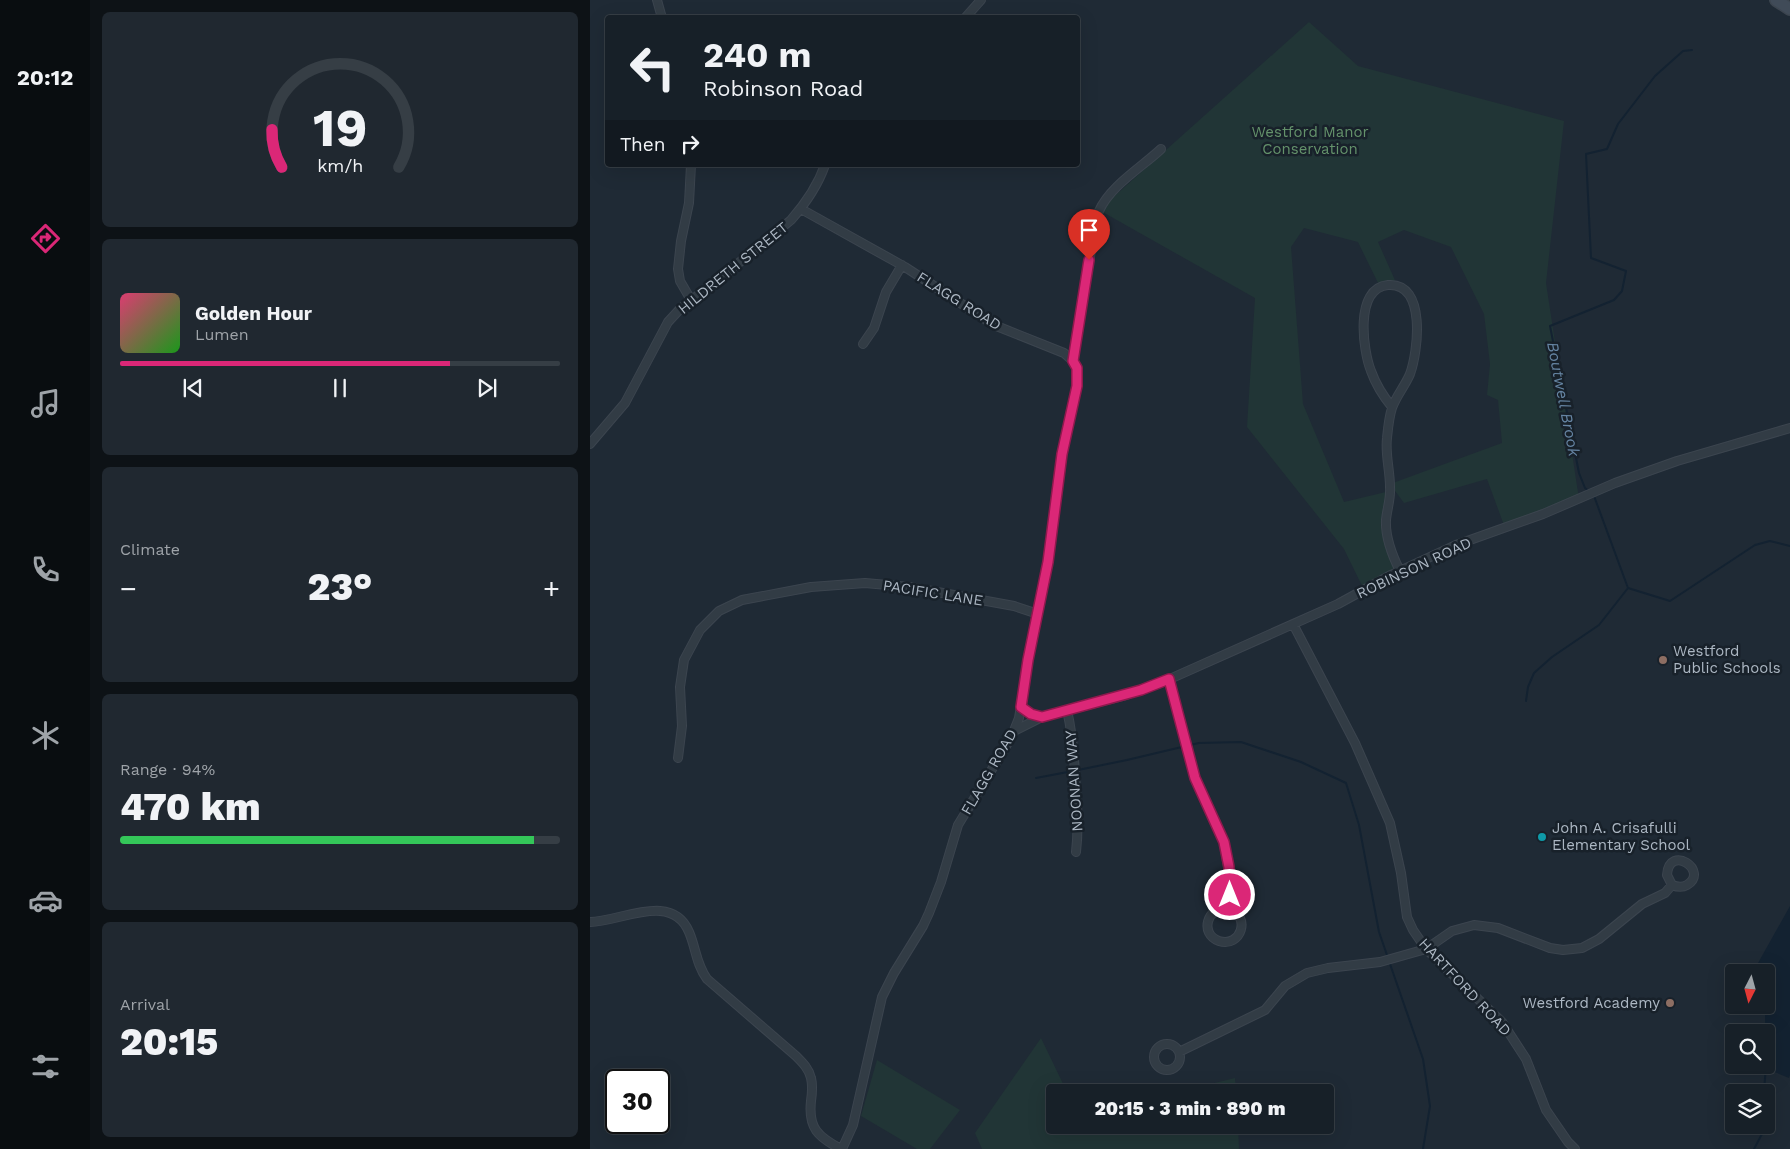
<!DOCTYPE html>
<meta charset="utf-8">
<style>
:root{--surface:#172028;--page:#202830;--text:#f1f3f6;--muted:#9ea3a8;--line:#363e45;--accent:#db2777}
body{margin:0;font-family:"Work Sans",sans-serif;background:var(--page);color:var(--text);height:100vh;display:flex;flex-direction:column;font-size:19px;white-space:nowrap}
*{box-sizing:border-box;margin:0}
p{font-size:16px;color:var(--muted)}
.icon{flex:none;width:28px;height:28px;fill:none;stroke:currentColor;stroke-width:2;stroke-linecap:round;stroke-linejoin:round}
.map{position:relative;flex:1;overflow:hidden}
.side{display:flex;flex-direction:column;gap:12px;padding:12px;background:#0d1216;width:500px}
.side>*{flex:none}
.top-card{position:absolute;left:15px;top:15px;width:475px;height:152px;border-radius:5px;box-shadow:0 5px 20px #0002,0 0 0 1px var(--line);background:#172028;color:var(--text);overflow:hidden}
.needle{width:32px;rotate:186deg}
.controls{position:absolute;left:1135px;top:964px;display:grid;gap:10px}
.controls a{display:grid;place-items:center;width:50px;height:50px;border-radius:5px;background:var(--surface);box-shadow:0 5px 20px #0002,0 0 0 1px var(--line);font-size:25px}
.speed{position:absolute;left:15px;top:1069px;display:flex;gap:10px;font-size:25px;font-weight:700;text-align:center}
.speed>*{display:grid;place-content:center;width:65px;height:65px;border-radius:50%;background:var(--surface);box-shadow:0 5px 20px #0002,0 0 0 1px var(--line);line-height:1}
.speed .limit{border:2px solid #111;border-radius:8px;background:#fff;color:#111}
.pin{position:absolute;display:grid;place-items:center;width:42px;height:42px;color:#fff;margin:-51px -21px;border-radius:50% 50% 50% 0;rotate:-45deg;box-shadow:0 0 5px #0007}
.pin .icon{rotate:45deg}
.me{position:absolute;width:55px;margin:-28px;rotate:0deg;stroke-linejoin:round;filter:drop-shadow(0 0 4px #0008)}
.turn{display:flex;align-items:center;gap:18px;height:105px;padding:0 15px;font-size:22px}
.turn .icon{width:65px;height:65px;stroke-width:2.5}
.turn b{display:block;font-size:35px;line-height:42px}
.then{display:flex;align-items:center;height:48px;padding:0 15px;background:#0003;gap:10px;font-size:19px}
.big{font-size:38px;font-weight:800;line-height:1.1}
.side .card{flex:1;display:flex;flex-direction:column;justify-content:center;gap:8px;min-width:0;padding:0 18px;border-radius:8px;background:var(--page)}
.side .dial{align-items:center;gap:0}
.dial svg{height:130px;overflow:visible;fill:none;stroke:var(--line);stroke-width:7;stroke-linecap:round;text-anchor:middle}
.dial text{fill:var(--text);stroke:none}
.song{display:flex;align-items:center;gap:15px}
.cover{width:60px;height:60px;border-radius:8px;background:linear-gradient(135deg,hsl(340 70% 55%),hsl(120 70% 35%))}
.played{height:5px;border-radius:2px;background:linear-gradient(90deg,var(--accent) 75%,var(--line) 75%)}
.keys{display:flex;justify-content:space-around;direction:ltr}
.heat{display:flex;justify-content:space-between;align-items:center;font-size:28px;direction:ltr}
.charge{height:8px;border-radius:4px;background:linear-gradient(90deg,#34c759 94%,var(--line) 0)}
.trip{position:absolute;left:456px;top:1084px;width:288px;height:50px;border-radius:5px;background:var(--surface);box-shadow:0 5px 20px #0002,0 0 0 1px var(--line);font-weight:800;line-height:50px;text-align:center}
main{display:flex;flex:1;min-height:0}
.tabs{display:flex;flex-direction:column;width:90px;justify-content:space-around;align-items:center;background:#090d10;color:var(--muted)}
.tabs .icon{width:35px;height:35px}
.tabs .selected{color:var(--accent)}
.tabs b{font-size:22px;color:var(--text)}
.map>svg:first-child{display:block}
</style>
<main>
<nav class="tabs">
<b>20:12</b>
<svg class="icon selected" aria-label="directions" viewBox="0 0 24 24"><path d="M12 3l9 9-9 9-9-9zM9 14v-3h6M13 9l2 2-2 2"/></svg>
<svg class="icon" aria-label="music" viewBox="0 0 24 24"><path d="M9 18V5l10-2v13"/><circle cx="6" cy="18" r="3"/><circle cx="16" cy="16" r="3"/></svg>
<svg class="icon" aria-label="phone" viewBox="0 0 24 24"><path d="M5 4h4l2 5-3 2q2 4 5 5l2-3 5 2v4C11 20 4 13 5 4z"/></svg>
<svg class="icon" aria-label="climate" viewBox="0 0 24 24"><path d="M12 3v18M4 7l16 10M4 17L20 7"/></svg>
<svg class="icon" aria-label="car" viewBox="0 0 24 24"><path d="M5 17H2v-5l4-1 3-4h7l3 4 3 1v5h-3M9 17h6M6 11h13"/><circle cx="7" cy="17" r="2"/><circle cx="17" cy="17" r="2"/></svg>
<svg class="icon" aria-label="filters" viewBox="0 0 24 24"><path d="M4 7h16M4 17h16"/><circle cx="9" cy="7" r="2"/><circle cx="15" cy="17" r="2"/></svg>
</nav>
<section class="side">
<div class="card dial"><svg viewBox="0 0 100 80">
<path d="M14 69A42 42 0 1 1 86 69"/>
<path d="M14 69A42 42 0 0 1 8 46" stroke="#db2777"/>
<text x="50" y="56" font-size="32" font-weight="700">19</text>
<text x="50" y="72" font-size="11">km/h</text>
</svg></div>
<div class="card">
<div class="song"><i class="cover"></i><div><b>Golden Hour</b><p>Lumen</p></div></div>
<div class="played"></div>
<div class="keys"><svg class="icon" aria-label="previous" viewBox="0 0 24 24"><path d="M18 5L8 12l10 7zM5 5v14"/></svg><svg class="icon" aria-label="pause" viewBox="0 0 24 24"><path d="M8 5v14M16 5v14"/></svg><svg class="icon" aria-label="next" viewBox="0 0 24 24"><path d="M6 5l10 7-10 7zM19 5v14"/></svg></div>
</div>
<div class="card"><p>Climate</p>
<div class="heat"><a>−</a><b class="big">23°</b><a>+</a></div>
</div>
<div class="card"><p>Range · 94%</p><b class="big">470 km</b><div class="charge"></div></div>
<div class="card"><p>Arrival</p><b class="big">20:15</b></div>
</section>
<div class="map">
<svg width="1200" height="1149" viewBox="0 0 1200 1149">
<rect width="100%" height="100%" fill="#1f2a35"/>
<!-- green -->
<path fill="#213536" d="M 719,22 L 768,66 L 974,121 L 956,283 L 989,499 L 915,528 L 897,479 L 814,503 L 800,484 L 912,443 L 908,400 L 897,395 L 900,364 L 894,314 L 861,247 L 814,230 L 788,242 L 808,287 L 790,287 L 768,242 L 714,228 L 701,247 L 713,404 L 754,502 L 800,491 L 798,538 L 810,571 L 774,590 L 754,549 L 657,427 L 665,298 L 509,210 Z
M 451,1038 L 477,1092 L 465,1092 L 465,1125 L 648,1125 L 649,1149 L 392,1149 L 385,1133 Z
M 287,1060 L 370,1110 L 340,1149 L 327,1149 L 271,1116 Z
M 645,1078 L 646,1092 L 588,1092 Z"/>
<!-- water -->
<path fill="#132231" d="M 1200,906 L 1200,1075 L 1199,1078 L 1175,1068 L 1176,1032 L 1175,1032 L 1175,1013 L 1171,1005 L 1176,1005 L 1176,972 L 1163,972 Z"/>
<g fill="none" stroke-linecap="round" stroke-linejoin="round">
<!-- stream -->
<path stroke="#132231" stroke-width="2" d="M 999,491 L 995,488 L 989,473 L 960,326 L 1024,300 L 1032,291 L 1036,271 L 1001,258 L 996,154 L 1017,149 L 1028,124 L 1065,76 L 1093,51 L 1102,50
M 1004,496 L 1038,588 L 1080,601 L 1165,545 L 1180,541 L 1200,546
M 936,701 L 938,687 L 944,673 L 962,657 L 1009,625 L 1038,588
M 600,745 L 609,743 L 651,742 L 711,762 L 756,783 L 769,825 L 789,932 L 797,955
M 488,770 L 537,760 L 596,746
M 446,778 L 483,771
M 800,964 L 833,1059 L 840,1106 L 833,1149
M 1174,1092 L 1176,1065
M 1164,1149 L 1173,1132 L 1174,1125"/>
<defs>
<path id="street" d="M 67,0 L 72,18
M 375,18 L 391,0
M 211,209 L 315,267 L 404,325 L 474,353 L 483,361 L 487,368 L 488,375 L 487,386 L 472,454 L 458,563 L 438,661 L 429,718 L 421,738 L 368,825 L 351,882 L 339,913 L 333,926 L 304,973 L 292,997 L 263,1125 L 252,1149
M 101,300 L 90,281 L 88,269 L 91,241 L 99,203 L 101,165
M 273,344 L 284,328 L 296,292 L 312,265
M 483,361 L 505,226 C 506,221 507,216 509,211 C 520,186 552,167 571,149
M 802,407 C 793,396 786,385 781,371 C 773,351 764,288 798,285 C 837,282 828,352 820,374 C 815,386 806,396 802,408 C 799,417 798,428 797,438 C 795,454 800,470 800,487 C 801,498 797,509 796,520 C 795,538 802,555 810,571
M 0,444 L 35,403 L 78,322 L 90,309 L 128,280 L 201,220 C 215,204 228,185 235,165
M 703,624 L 765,743 L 800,823 L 811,873 L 817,917 L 823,930 L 836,949 L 912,1022 L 936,1059 L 956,1110 L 978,1142 L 985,1149
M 579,679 L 605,778 L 634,842 L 640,881 L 638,908 C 617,906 609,934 629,941 C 651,948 662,916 638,908
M 431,707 L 441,714 L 452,717
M 477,710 C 482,732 484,753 485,775 C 487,801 489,827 486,852
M 424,731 L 452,717 L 533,696 L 573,682 L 748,604 L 801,575 L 866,545 L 953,514 L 1025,483 L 1087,461 L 1200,428
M 88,758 L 92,726 L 90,687 L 94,660 L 110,630 L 129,611 L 152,600 L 221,587 L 275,583 L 320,587 L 424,606 L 448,614
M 0,922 C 30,922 82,891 99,932 C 106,948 106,964 117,979 L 206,1056 C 213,1063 219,1069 221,1078 C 223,1086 222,1094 221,1101 C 218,1128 228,1137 251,1149
M564 1057a13 13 0 1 1 26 0a13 13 0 1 1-26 0Z
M 589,1052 L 675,1010 L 695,986 L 717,973 L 738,968 L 790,962 L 836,949 L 862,931 L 884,925 L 908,928 L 960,948 L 973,950 L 992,948 L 1009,939 L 1052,904 L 1075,893 L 1082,885 C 1087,887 1092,888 1097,885 C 1120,871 1079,843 1077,875 L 1082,885"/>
<path id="secondary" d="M 1186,0 L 1200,9"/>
</defs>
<!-- street casing -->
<use href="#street" stroke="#3c454f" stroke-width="10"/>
<!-- secondary casing -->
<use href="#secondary" stroke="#3c454f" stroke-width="14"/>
<!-- street -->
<use href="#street" stroke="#323c45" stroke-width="8"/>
<!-- secondary -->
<use href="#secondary" stroke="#404b58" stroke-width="11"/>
</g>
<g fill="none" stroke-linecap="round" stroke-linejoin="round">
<defs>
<path id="route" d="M 499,260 L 483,361 L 487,368 L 487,386 L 472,454 L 458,562 L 438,660 L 431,707 L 441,714 L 452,717 L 551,690 L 579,679 L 605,778 L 634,842 L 639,867 L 640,895"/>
</defs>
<!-- route casing -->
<use href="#route" stroke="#8e194d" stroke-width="12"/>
<!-- route -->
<use href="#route" stroke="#db2777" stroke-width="9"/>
</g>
<!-- markers -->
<g fill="#8d6e63" stroke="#18212a" stroke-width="2">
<circle cx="1073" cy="660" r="5"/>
<circle cx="1080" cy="1003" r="5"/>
</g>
<circle fill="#0f9aa8" stroke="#18212a" stroke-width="2" cx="952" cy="837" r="5"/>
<g text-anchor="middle" stroke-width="5" stroke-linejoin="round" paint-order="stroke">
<!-- park labels -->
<g font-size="15" fill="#64926b" stroke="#18212a">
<text x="720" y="137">Westford Manor<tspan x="720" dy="17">Conservation</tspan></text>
</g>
<!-- street labels -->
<g font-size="15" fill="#acb7c3" stroke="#18212a">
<text transform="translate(143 268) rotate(-39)" y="5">HILDRETH STREET</text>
<text transform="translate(369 301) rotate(32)" y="5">FLAGG ROAD</text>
<text transform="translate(824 568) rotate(-25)" y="5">ROBINSON ROAD</text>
<text transform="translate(343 593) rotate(9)" y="5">PACIFIC LANE</text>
<text transform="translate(399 772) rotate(-60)" y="5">FLAGG ROAD</text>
<text transform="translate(484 781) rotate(-94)" y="5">NOONAN WAY</text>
<text transform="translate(875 987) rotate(47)" y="5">HARTFORD ROAD</text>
</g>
<!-- poi labels -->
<g font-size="15" fill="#acb7c3" stroke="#18212a" text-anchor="start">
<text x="1083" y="656">Westford<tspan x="1083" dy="17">Public Schools</tspan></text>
<text x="962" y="833">John A. Crisafulli<tspan x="962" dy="17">Elementary School</tspan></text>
<text x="1070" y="1008" text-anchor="end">Westford Academy</text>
</g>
<!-- water labels -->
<g font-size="16" font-style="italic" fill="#6584a2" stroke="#18212a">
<text transform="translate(974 399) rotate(79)" y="6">Boutwell Brook</text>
</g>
</g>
</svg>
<div class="controls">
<a><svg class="needle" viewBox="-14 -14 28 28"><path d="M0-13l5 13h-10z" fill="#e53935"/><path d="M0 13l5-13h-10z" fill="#9ea3a8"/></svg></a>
<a><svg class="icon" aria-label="search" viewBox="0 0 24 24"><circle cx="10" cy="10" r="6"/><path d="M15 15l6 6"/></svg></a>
<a><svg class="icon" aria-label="layers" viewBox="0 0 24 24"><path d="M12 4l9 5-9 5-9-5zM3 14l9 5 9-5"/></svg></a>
</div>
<div class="speed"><div class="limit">30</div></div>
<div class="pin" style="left:499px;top:260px;background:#d93025"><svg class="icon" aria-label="arrive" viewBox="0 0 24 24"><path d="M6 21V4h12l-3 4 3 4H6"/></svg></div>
<svg class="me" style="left:640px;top:895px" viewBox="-20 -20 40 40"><circle r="17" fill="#db2777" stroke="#fff" stroke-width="3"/><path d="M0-11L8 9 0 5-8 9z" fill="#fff"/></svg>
<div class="trip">20:15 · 3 min · 890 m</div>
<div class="top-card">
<div class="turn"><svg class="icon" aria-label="left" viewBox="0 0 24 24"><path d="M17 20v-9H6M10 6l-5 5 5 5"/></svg><div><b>240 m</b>Robinson Road</div></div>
<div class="then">Then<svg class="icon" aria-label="right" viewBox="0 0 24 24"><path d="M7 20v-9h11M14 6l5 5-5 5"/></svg></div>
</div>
</div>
</main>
